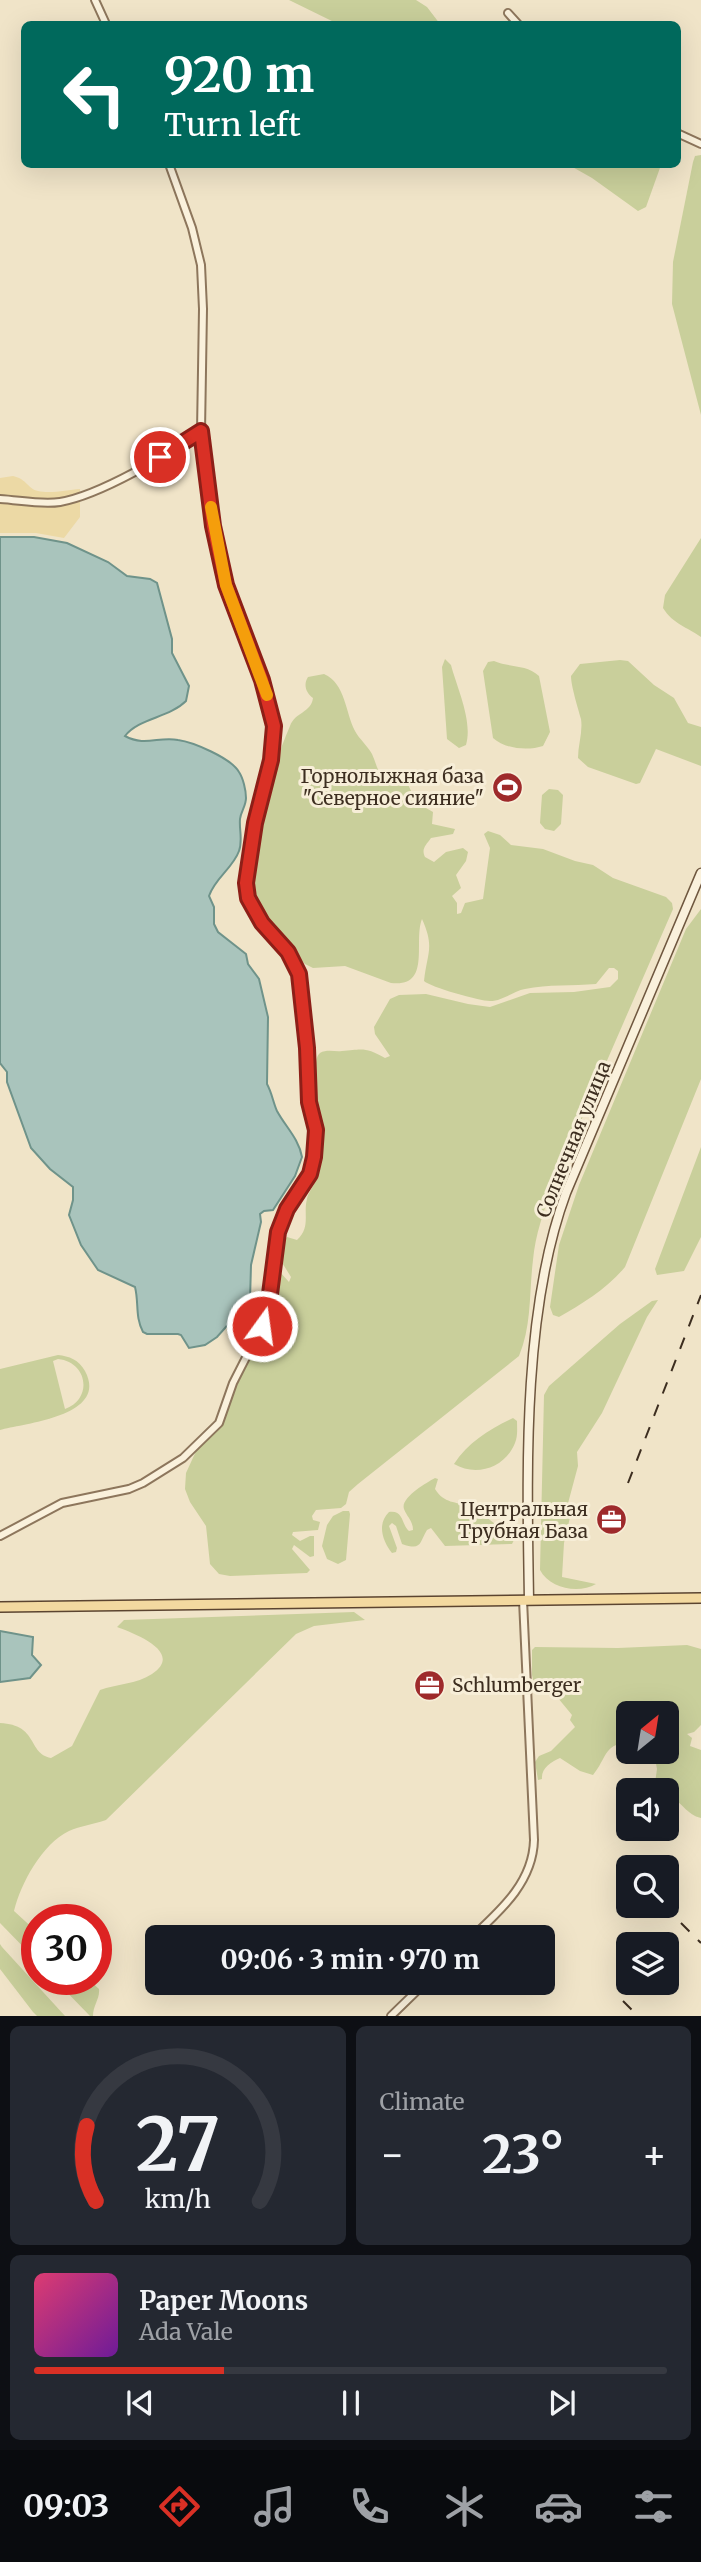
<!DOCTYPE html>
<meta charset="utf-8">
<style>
:root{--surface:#171b24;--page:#242831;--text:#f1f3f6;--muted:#9ea1a6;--line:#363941;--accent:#d93025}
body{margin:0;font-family:Merriweather,serif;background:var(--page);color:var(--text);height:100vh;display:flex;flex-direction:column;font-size:26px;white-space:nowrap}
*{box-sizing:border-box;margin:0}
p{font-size:23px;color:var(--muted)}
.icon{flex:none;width:38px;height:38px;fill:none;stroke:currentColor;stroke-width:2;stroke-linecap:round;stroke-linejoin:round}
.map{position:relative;height:2016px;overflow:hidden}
.details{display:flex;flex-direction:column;gap:10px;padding:10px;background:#0d0f14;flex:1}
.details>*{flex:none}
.guide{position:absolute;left:21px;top:21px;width:660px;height:147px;border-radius:10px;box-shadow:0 7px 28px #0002;background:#00695c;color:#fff;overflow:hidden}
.needle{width:46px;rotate:30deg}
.tools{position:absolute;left:616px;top:1701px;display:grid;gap:14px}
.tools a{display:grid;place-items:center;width:63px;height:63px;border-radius:10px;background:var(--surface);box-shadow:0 7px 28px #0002;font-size:35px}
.speed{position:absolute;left:21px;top:1904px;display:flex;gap:14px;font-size:35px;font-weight:700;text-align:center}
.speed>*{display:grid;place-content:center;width:91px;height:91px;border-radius:50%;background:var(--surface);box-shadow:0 7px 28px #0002;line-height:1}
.speed .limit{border:10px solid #d22;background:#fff;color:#111}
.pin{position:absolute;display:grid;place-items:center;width:60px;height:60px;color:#fff;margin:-30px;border:4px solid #fff;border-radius:50%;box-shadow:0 2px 7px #0007}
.me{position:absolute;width:77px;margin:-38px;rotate:14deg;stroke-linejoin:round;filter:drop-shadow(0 0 5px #0008)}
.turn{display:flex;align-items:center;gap:24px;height:147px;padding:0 28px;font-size:32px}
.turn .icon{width:91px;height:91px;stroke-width:2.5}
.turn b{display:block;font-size:49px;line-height:60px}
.big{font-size:52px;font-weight:700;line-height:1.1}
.details .card{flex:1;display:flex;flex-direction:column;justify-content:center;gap:10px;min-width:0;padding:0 24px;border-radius:10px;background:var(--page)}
.details .dial{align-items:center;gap:0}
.dial svg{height:182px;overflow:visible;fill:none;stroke:var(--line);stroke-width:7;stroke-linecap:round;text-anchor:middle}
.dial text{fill:var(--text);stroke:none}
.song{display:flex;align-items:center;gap:21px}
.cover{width:84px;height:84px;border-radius:10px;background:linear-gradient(135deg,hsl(340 70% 55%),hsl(280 70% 35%))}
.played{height:7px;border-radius:4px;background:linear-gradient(90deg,var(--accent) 30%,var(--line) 30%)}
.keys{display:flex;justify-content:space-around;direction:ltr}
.heat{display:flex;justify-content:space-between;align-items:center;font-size:38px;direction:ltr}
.details .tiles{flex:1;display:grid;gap:10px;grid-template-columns:1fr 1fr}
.card:last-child{grid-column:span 2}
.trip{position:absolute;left:145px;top:1925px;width:410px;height:70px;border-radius:10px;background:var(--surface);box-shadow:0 7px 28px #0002;font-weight:700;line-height:70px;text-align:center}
.menu{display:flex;height:112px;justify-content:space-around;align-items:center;background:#090b0e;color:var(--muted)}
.menu .icon{width:49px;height:49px}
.menu .on{color:var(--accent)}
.menu b{font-size:32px;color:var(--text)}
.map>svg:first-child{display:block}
</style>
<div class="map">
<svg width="701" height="2016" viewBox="0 0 701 2016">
<rect width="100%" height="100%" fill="#f0e4c8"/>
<!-- green -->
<path fill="#c9cf9b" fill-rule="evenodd" d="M 289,0 L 416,0 L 427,7 L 440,24 L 338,24 Z
M 701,155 L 701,415 L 672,304 L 673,262 L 693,162 L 695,156 Z
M 569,165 L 661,165 L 646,207 L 638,211 L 592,178 Z
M 701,538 L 701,637 C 687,627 673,624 663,608 L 665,595 Z
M 445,659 L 451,665 C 457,688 473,721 466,745 L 459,748 L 447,739 L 442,667 Z
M 620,660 L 628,661 L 654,685 L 674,698 L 688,723 L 701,727 L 701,766 L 656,749 L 640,783 L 636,784 L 588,767 L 578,758 C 578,745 583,732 581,719 C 578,708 571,686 571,676 L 580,664 Z
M 494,661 C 510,668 526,664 539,676 L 550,732 L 543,746 C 528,751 505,749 493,738 L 483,671 L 488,662 Z
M 324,674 C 346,684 345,712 355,731 C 360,740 367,745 372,754 C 376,762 377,772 384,778 L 399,772 L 403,774 L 412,793 L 429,799 L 426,808 L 433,812 L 432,824 L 455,829 L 453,834 L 431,838 C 426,845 421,849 425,857 L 434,862 L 446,852 L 463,848 L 468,852 L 466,861 L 456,875 L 461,888 L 452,896 L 457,903 L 457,914 L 461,913 L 465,903 L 483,899 L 490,848 L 484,834 L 488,831 L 500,835 L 511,845 L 543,849 L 575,861 L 593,865 L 613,878 L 666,897 L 672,903 L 673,909 L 552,1187 C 544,1211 535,1235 533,1260 C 529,1292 532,1325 519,1356 L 358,1484 L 349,1492 L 346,1504 L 341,1508 L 316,1510 L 312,1516 L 313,1520 L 320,1522 L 318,1530 L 293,1532 L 292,1535 L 300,1541 L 310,1536 L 314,1536 L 314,1556 L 310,1557 L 294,1545 L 292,1549 L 310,1570 L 307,1573 L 230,1576 L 219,1574 L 210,1564 L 206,1526 L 190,1502 L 185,1489 L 186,1473 L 197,1449 L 223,1423 L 226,1417 L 234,1391 L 261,1337 L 277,1275 L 280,1272 L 289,1282 L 291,1277 L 281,1261 L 282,1243 L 287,1237 L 297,1240 C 311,1227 303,1214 307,1199 C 308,1193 312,1189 314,1184 C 320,1172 322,1159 323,1146 C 320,1131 309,1060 320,1053 C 327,1049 335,1052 342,1051 C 363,1049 366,1047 385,1058 L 390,1056 L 375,1034 L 374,1027 L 390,999 L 399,995 L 426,994 L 468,1004 L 490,1007 L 530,993 L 574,992 L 610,987 L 618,979 L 618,971 L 614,968 L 609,968 L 596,984 C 573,986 548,984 525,989 C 513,991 503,1001 490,1001 C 480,1001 430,987 424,981 C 427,952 435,948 422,919 C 413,941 432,988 391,983 L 345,966 L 313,968 L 305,964 C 285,944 249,908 250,880 C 261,824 267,779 290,726 C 295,712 311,713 313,698 C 306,693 303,685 308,677 Z
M 549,789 L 558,790 L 563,795 L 561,824 L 554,831 L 545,829 L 540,823 L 542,795 Z
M 701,909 L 701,1079 L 625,1267 C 608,1288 582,1304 559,1317 L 553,1315 L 550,1307 L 559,1245 L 579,1185 L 686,929 Z
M 701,1147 L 701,1237 L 684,1271 L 657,1275 L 655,1269 Z
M 658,1300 L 647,1317 L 602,1413 L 577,1452 L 578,1466 L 567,1507 L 571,1513 L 564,1543 L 562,1577 L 596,1584 C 579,1594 550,1589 540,1570 L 544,1395 L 549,1386 L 620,1324 L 652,1301 Z
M 58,1355 C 69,1356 79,1360 85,1371 C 109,1416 26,1423 0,1430 L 0,1369 ZM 58,1359 C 88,1362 93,1399 65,1409 L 53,1361 Z
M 513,1418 L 517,1421 C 517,1428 518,1436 515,1443 C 505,1468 476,1477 454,1464 C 468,1442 490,1429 513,1418 Z
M 435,1478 L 438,1479 L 435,1489 C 444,1504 456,1501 469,1507 C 486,1514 497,1527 512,1537 L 514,1540 L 512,1544 L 445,1546 L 431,1528 L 427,1530 C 419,1543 422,1551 402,1544 L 396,1526 L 392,1523 L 389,1526 L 397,1548 L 396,1552 L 392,1553 C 382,1540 377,1524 389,1512 C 404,1510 401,1524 409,1531 L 413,1530 C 413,1521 407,1517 404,1509 C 400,1498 426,1483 435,1478 Z
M 343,1511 L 349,1511 L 350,1514 L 346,1560 L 338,1564 L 327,1559 L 322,1546 L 327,1525 L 333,1516 Z
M 354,1612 L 365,1620 L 314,1626 L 296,1634 L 106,1820 C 94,1824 80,1826 69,1831 C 42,1844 21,1883 14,1911 L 37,1932 L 37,1961 L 0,1923 L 0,1723 C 39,1725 27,1753 51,1758 L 72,1746 L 100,1690 C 116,1684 137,1684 152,1674 C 185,1652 133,1633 117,1627 L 124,1620 Z
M 687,1645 L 701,1649 L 701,1725 L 694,1732 L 687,1734 L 692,1738 L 690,1746 L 701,1750 L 701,1818 C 687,1815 681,1801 669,1796 L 667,1790 L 663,1790 L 655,1783 L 657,1769 L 654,1753 L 667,1752 L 667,1713 L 628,1713 L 628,1742 C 603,1745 607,1758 593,1775 L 580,1771 L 560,1758 C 551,1762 541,1768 542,1779 L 538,1780 L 535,1762 L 539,1756 L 551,1751 L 575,1727 L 570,1720 L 572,1715 L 548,1686 L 537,1694 L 536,1692 L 532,1675 L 532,1650 L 535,1647 L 618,1648 Z
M 0,1944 L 2,1947 L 65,2016 L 37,2016 L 33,2012 L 0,1969 Z
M 54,1979 L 88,1979 L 99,1989 C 100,1999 93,2005 93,2016 L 90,2016 Z"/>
<!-- sand -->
<path fill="#ecd9a5" d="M 13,476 C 27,479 28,489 38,491 C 50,494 68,490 80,489 L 80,517 L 64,538 L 36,533 L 0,533 L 0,478 Z"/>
<!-- water -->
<path fill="#a9c4bc" stroke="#6f938a" stroke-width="2" d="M 0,537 L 34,537 L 67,543 L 108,562 L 127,576 L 150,579 L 157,583 L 172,639 L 172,653 L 189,686 L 186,701 C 169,718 139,718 125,736 C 145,747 159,736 178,740 C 193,742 231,758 239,772 C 243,778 246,790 246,798 C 246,806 241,811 240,819 C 239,830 243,840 239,851 C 233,868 215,878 209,896 L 214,907 L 214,924 L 218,932 L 246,954 L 248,964 L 259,979 L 268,1017 L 267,1084 C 272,1093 273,1102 277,1111 C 285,1126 299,1139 302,1157 L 295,1176 L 273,1210 L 264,1211 L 260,1214 L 261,1222 L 251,1265 L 250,1300 L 217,1337 L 205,1345 L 189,1348 L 181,1335 L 178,1334 L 147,1334 L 143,1332 C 135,1317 139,1303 135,1287 L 98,1270 L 81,1245 L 69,1215 L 73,1200 L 73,1187 L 50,1169 L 31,1148 L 7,1082 L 7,1072 L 0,1063 Z
M 0,1631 L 33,1637 L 32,1655 L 41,1665 L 30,1678 L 0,1682 Z"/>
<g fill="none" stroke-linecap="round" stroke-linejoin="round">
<defs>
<path id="street" d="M 95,0 L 106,24
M 508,13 L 518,24
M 677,133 L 701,144
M 0,499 C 19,500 41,505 60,502 C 100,495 168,455 201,431
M 0,1536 L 62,1503 L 129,1489 L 143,1483 L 183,1458 L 219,1423 L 233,1383 L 262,1326 L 282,1221 L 310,1174 L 315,1157 L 316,1130 L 309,1102 L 307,1048 L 299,974 L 288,952 L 262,923 L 248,898 L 246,883 L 255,823 L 271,760 L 274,726 L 262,680 L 226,585 L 213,526 L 201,431 L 203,309 L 201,265 L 192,228 L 169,164
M 472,1937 C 501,1910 533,1882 534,1840 L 523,1600
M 391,2016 L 425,1983"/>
<path id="secondary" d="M 529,1600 C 527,1473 522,1312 566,1193 L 701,873"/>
<path id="primary" d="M 0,1607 L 701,1598"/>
</defs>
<!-- street casing -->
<use href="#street" stroke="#8d765c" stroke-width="10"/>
<!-- secondary casing -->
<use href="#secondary" stroke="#6f573f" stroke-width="11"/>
<!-- primary casing -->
<use href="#primary" stroke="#5b4430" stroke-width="12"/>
<!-- street -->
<use href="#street" stroke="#faf1dc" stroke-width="6"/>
<!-- secondary -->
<use href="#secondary" stroke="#faf1dc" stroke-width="8"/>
<!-- primary -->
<use href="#primary" stroke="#f3d9a0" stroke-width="9"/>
<!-- rail -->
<path stroke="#3d2e20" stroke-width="2" stroke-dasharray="12 12" stroke-linecap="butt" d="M 628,1483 L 701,1295
M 664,1906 L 701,1943
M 623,2001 L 638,2016"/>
</g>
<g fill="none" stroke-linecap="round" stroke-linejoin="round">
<defs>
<path id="route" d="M 160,457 L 201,431 L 213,526 L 226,585 L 262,680 L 274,726 L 271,760 L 255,823 L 246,883 L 248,898 L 262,923 L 288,952 L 299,974 L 307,1048 L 309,1102 L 316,1130 L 314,1157 L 310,1174 L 287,1209 L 278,1232 L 270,1294 L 262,1326"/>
</defs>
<!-- route casing -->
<use href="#route" stroke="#8d1f18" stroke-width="18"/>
<!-- route -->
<use href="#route" stroke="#d93025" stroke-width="12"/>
<!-- slow -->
<path stroke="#f59e0b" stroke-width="12" d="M 211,507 L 226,585 L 267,695"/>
</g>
<!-- icons -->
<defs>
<symbol id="stadium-disc" viewBox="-11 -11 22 22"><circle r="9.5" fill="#9e2a2b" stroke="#f7eed8"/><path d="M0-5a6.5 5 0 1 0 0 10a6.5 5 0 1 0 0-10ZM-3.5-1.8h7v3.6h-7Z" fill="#fff"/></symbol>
<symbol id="office-disc" viewBox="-11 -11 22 22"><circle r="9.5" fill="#9e2a2b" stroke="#f7eed8"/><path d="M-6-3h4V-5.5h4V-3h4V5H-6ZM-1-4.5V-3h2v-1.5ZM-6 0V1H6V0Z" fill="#fff"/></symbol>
</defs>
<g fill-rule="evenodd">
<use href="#stadium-disc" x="490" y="770" width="35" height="35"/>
<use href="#office-disc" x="594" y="1502" width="35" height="35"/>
<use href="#office-disc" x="412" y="1668" width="35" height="35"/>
</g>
<g text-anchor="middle" stroke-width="6" stroke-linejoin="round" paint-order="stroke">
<!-- poi labels -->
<g font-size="19" fill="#3d2e20" stroke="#f7eed8" text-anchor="end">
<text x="484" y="783">Горнолыжная база<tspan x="484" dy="22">"Северное сияние"</tspan></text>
<text x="588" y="1516">Центральная<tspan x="588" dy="22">Трубная База</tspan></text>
<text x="452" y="1692" text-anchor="start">Schlumberger</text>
</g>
<!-- street labels -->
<g font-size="19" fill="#3d2e20" stroke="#f7eed8">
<text transform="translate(573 1139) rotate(-68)" y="7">Солнечная улица</text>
</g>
</g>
</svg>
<div class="tools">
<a><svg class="needle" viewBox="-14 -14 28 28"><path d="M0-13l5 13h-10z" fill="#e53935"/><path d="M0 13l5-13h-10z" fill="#9ea1a6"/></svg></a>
<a><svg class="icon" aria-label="sound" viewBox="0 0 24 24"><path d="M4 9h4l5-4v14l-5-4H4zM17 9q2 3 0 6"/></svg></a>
<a><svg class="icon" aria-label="search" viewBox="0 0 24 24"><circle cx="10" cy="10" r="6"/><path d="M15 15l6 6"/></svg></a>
<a><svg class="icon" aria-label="layers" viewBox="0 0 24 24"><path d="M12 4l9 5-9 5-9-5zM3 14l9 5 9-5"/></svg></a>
</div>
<div class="speed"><div class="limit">30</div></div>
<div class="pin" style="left:160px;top:457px;background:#d93025"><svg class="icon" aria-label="arrive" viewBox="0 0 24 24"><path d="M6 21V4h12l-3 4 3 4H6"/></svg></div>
<svg class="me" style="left:262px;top:1326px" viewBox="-20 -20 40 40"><circle r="17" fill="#d93025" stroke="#fff" stroke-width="3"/><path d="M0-11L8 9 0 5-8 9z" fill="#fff"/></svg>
<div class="trip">09:06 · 3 min · 970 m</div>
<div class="guide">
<div class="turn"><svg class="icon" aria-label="left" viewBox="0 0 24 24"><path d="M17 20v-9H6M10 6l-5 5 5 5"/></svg><div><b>920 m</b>Turn left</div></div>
</div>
</div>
<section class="details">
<div class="tiles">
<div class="card dial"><svg viewBox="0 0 100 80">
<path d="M14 69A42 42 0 1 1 86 69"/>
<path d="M14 69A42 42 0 0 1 10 36" stroke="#d93025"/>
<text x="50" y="56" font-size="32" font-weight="700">27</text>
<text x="50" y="72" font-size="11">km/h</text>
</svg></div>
<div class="card"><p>Climate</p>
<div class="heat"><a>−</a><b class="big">23°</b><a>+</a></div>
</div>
<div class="card">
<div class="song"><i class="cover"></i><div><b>Paper Moons</b><p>Ada Vale</p></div></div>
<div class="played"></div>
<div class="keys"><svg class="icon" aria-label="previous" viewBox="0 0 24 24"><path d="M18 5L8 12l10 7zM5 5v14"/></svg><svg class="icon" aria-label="pause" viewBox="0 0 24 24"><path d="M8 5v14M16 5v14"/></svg><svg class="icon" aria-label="next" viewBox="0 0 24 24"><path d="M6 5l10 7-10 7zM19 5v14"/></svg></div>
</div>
</div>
</section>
<nav class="menu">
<b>09:03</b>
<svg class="icon on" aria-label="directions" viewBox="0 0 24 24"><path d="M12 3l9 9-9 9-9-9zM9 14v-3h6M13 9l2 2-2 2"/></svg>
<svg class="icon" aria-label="music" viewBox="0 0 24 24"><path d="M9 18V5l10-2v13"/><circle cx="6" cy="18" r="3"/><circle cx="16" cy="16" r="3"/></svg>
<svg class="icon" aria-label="phone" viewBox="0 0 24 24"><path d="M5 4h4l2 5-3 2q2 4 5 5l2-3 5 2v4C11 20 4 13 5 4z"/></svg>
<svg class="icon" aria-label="climate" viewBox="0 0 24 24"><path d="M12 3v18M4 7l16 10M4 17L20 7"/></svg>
<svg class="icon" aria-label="car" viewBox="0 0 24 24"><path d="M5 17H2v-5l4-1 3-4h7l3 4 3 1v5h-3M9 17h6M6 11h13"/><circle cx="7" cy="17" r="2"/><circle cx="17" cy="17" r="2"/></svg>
<svg class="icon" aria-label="filters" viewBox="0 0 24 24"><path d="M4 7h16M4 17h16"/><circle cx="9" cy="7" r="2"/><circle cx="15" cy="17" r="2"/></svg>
</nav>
